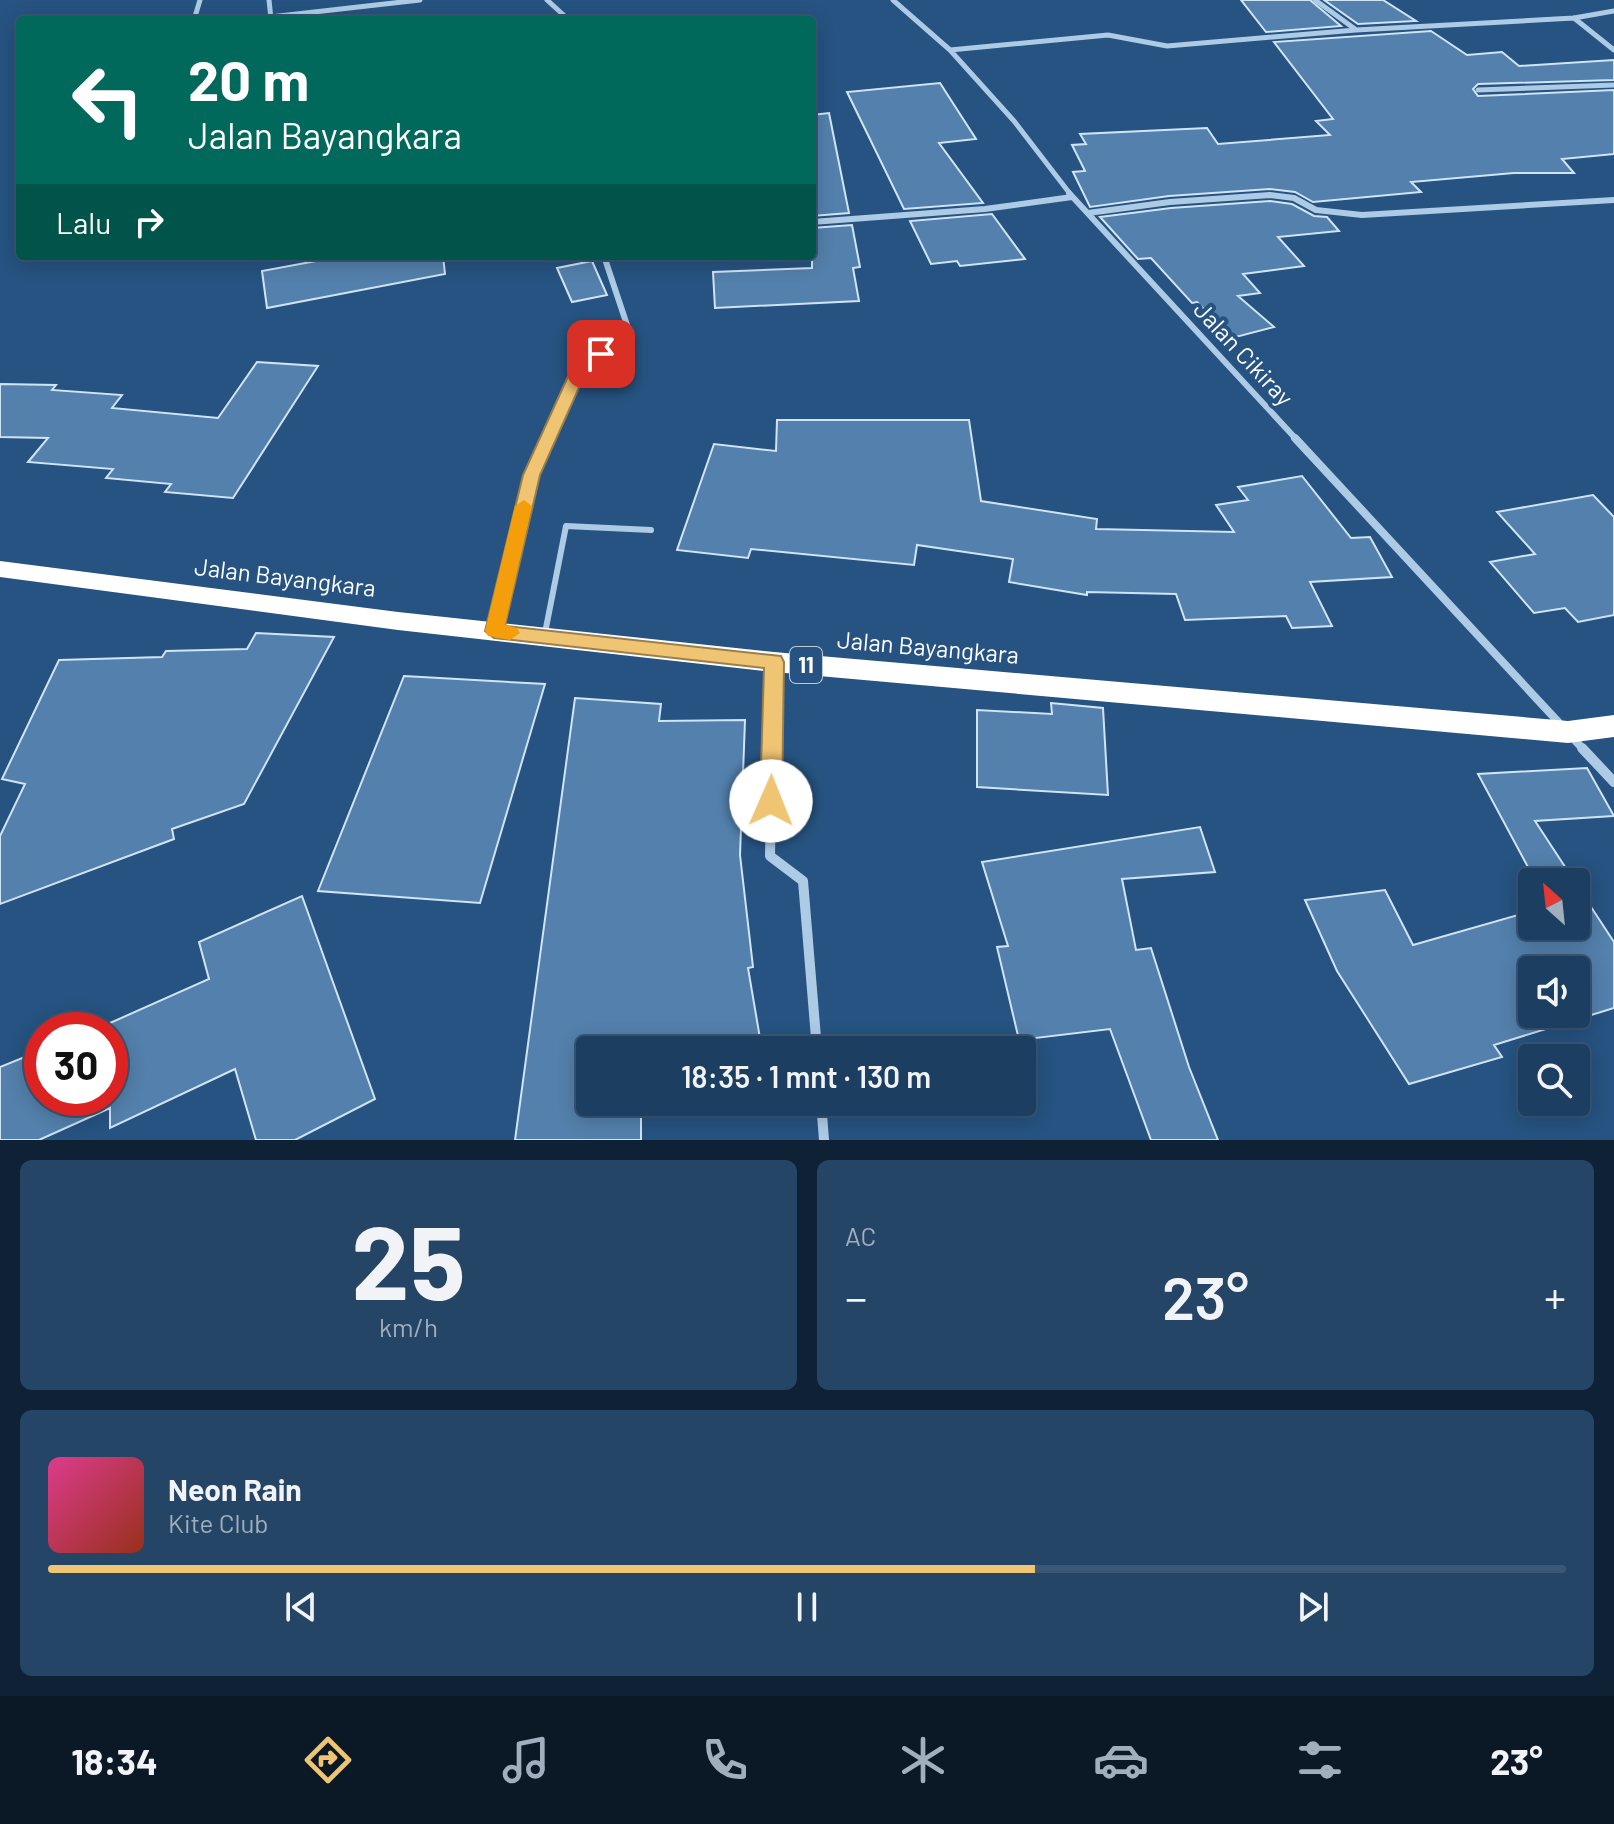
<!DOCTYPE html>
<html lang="id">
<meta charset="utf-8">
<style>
:root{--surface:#1c3e61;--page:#254567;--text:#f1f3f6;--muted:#a0aebd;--line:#3a5776;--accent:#efc473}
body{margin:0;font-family:Barlow,sans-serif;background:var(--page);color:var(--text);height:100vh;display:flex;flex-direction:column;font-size:30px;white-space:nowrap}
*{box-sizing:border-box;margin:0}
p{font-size:26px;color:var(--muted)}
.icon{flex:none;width:44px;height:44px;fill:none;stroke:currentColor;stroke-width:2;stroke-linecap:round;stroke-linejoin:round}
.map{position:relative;height:1140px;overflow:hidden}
.sheet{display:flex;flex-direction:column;gap:20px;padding:20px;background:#0f2235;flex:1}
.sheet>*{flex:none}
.top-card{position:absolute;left:16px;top:16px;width:800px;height:244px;border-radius:8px;box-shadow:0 4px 20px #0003,0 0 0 2px var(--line);background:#00695c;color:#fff;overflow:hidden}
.needle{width:52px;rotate:333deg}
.controls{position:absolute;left:1518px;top:868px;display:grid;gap:16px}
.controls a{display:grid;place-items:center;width:72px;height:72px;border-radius:8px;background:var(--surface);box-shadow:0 4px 20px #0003,0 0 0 2px var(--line);font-size:40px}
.speed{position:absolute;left:24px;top:1012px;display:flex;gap:16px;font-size:40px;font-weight:700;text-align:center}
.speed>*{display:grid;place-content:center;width:104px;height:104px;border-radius:50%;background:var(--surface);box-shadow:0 4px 20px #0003,0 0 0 2px var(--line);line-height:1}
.speed .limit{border:12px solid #d22;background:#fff;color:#111}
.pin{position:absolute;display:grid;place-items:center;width:68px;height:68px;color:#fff;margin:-34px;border-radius:16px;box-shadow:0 4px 12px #0006}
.me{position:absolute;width:88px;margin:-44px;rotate:1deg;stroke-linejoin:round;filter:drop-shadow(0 0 6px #0008)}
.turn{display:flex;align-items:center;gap:28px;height:168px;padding:0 40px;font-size:36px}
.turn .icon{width:104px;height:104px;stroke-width:2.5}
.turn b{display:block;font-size:56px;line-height:68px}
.then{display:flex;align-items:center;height:76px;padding:0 40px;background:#0003;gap:16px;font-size:30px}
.big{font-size:60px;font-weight:600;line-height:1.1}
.sheet .widget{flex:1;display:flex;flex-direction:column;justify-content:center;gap:12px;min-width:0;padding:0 28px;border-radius:12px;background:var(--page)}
.sheet .dial{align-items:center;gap:0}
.dial b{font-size:104px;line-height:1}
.song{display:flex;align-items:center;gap:24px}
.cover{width:96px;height:96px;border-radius:12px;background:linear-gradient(135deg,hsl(330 70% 55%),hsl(10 70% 35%))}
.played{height:8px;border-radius:4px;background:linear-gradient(90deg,var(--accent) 65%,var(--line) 65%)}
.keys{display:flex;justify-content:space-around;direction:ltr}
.heat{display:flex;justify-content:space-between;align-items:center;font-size:44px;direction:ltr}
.sheet .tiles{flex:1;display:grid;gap:20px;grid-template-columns:1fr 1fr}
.widget:last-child{grid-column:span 2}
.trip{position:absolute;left:576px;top:1036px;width:460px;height:80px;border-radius:8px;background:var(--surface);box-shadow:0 4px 20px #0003,0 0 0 2px var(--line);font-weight:600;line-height:80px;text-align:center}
.tabs{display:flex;height:128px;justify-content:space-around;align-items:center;background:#0b1927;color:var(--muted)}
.tabs .icon{width:56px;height:56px}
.tabs .current{color:var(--accent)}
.tabs b{font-size:36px;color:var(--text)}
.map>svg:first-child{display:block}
</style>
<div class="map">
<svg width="1614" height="1140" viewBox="0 0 1614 1140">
<rect width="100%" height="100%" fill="#265381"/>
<!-- building -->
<path fill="#5380ac" stroke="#d1e4f5" stroke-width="2" fill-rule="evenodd" d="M 1241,0 L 1310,0 L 1341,26 L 1266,32 Z
M 1324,0 L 1383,0 L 1416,21 L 1358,24 Z
M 1431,31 L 1467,55 L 1502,52 L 1519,66 L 1614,60 L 1614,80 L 1478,84 L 1473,89 L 1478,96 L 1614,90 L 1614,154 L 1562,159 L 1574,173 L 1514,173 L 1411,182 L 1421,192 L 1313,202 L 1295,192 L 1270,189 L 1169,196 L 1090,207 L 1073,172 L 1085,171 L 1072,145 L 1086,144 L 1080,134 L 1207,128 L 1218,144 L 1330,135 L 1316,121 L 1333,119 L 1274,42 Z
M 940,83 L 976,139 L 939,143 L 983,203 L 904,209 L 847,92 Z
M 829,113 L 849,213 L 812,216 L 812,115 Z
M 1270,201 L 1292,204 L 1314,216 L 1327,217 L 1339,231 L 1278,237 L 1304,266 L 1243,274 L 1260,293 L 1238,296 L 1274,327 L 1232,338 L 1197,302 L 1192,303 L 1151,258 L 1138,259 L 1100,217 L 1171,208 Z
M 992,214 L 1025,259 L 960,266 L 957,261 L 931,264 L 910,221 Z
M 852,225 L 860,267 L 853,268 L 859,301 L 715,308 L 713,272 L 812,268 L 812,228 Z
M 343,256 L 443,256 L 445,274 L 267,308 L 262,271 Z
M 592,261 L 607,295 L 572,302 L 557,268 Z
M 257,362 L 318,366 L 233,498 L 165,492 L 171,484 L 106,478 L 113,469 L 28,462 L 48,438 L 0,437 L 0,384 L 56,385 L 52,390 L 122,395 L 112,408 L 218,418 Z
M 777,420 L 969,420 L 981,501 L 1097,519 L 1096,529 L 1234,532 L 1216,505 L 1248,500 L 1238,487 L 1302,476 L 1351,538 L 1370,537 L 1392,577 L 1310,582 L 1332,626 L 1292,628 L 1286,616 L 1185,620 L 1176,594 L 1087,592 L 1087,595 L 1009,582 L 1013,559 L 917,545 L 914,565 L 751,549 L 748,558 L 677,550 L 714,444 L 776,451 Z
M 1593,495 L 1614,517 L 1614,615 L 1578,622 L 1565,608 L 1534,613 L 1490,562 L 1535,554 L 1497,512 Z
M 256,633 L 334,637 L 244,804 L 172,829 L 174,839 L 0,904 L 0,836 L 25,784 L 2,779 L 59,660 L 162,657 L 166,651 L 247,649 Z
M 404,676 L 545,684 L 480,903 L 318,891 Z
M 575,698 L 661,704 L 659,721 L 745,720 L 740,855 L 753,967 L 748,968 L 762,1050 L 590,1050 L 590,1102 L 641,1102 L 641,1140 L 515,1140 Z
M 1051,703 L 1103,708 L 1108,795 L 977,787 L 977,710 L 1052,714 Z
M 1587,768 L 1614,816 L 1535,821 L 1575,882 L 1532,882 L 1532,890 L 1520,871 L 1529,869 L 1478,774 Z
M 1200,827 L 1215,872 L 1122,879 L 1136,950 L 1151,948 L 1189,1067 L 1218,1140 L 1151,1140 L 1110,1029 L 1019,1040 L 997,947 L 1008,946 L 982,862 Z
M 1576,884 L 1614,942 L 1614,1008 L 1494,1045 L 1502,1057 L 1409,1084 L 1337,971 L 1305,900 L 1385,890 L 1413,945 L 1532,911 L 1532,926 L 1576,926 ZM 1532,970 L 1576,970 L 1576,1014 L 1532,1014 Z
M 302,896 L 375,1099 L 295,1140 L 256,1140 L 235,1069 L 110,1128 L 110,1108 L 39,1140 L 0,1140 L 0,1067 L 42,1050 L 42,1098 L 110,1098 L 110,1023 L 209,979 L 199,942 Z"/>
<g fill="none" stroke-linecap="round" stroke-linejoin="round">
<!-- lane -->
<path stroke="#aecbe6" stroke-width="6" d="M 545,633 L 566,526 L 651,530"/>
<!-- street-far3 -->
<path stroke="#aecbe6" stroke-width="5" d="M 269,0 L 271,19
M 547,0 L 569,20
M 893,0 L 950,50 L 1014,121 L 1071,195
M 1315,0 L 1355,29
M 270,17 L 420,0
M 1574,18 L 1614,50
M 194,20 L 200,0
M 950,50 L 1108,35 L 1167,46 L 1356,30 L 1574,18 L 1614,11
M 1478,90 L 1614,85"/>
<!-- street-far2 -->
<path stroke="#aecbe6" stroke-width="6" d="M 1069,193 L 1297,440
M 1088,213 L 1170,202 L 1270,195 L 1294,198 L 1316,210 L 1362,215 L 1614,200
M 812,222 L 985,209 L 1072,197
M 547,440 L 578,372 L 623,341 L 628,328 L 604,256"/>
<!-- street-far1 -->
<path stroke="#aecbe6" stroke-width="8" d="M 1295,438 L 1562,726
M 495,631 L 531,475 L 548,438
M 1571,736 L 1584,750
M 772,750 L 774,662"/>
<!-- street -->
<path stroke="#aecbe6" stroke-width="10" d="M 772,748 L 770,856 L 803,881 L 817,1050
M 1582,748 L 1614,782
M 821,1102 L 824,1140"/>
<!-- highway -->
<path fill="#fff" fill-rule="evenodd" d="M 0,561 L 398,612 L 774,652 L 1568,721 L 1614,715 L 1614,737 L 1568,743 L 774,672 L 398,630 L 0,577 Z"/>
</g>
<!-- route -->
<path fill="#efc473" stroke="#9b7f4b" stroke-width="2" d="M 601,349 L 609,354 L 585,374 L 540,475 L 505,626 L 781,656 L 784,662 L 782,801 L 779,807 L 771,810 L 763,807 L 760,801 L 764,668 L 494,638 L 485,631 L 523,475 L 570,372 Z"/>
<!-- slow -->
<path fill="#f59e0b" d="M 524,500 L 532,506 L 505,625 L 517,628 L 520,633 L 510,640 L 488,636 L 485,631 L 515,506 Z"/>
<g text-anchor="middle" stroke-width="8" stroke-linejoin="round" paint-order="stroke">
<!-- shield labels -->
<rect fill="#265381" stroke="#becbd9" stroke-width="2" x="790" y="647" width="32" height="36" rx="6"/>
<g font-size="22" font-weight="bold" fill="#fff">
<text x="806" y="673">11</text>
</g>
<!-- street labels -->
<g font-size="24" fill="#fff" stroke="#265381">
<text transform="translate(1243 354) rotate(47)" y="8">Jalan Cikiray</text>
<text transform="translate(285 578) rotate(7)" y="8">Jalan Bayangkara</text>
<text transform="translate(928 648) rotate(5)" y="8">Jalan Bayangkara</text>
</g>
</g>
</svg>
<div class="controls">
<a><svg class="needle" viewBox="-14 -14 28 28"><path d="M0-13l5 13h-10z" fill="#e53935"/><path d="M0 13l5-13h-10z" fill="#a0aebd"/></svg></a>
<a><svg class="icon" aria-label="sound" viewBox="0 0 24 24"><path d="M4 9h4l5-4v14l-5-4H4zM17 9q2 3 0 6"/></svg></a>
<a><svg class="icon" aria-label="search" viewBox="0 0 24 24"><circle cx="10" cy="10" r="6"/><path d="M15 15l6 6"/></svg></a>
</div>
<div class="speed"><div class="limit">30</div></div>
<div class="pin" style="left:601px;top:354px;background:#d93025"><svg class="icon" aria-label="arrive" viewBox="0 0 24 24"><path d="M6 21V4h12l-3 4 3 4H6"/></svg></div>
<svg class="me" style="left:771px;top:801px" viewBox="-20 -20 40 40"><circle r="19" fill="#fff"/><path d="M0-13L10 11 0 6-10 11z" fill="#efc473"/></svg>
<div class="trip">18:35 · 1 mnt · 130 m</div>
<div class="top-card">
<div class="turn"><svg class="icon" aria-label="left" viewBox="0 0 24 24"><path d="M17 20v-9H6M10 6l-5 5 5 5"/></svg><div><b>20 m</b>Jalan Bayangkara</div></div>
<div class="then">Lalu<svg class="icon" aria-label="right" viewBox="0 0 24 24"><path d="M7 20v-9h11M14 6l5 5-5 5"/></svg></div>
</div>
</div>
<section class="sheet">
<div class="tiles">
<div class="widget dial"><b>25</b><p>km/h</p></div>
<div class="widget"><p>AC</p>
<div class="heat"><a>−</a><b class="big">23°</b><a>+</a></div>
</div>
<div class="widget">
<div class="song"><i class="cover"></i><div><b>Neon Rain</b><p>Kite Club</p></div></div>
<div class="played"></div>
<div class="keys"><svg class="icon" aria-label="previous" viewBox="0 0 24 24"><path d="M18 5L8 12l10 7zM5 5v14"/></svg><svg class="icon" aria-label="pause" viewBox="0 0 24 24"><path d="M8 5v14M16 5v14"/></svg><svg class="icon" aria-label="next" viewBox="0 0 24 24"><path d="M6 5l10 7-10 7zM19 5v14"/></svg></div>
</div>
</div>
</section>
<nav class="tabs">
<b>18:34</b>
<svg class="icon current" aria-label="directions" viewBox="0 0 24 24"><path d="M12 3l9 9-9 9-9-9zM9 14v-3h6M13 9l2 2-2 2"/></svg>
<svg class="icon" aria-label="music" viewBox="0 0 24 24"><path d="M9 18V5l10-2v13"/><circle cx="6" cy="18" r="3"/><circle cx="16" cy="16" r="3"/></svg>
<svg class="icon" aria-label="phone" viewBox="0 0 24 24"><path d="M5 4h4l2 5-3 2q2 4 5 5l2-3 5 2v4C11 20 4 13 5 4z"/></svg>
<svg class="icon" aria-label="climate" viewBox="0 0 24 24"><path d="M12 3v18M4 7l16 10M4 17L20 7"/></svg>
<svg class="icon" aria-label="car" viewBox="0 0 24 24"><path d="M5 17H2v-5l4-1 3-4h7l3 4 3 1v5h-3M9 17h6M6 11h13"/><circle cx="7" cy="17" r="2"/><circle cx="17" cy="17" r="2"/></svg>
<svg class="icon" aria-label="filters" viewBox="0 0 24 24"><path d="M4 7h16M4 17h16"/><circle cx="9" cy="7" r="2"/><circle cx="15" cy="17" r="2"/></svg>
<b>23°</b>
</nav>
